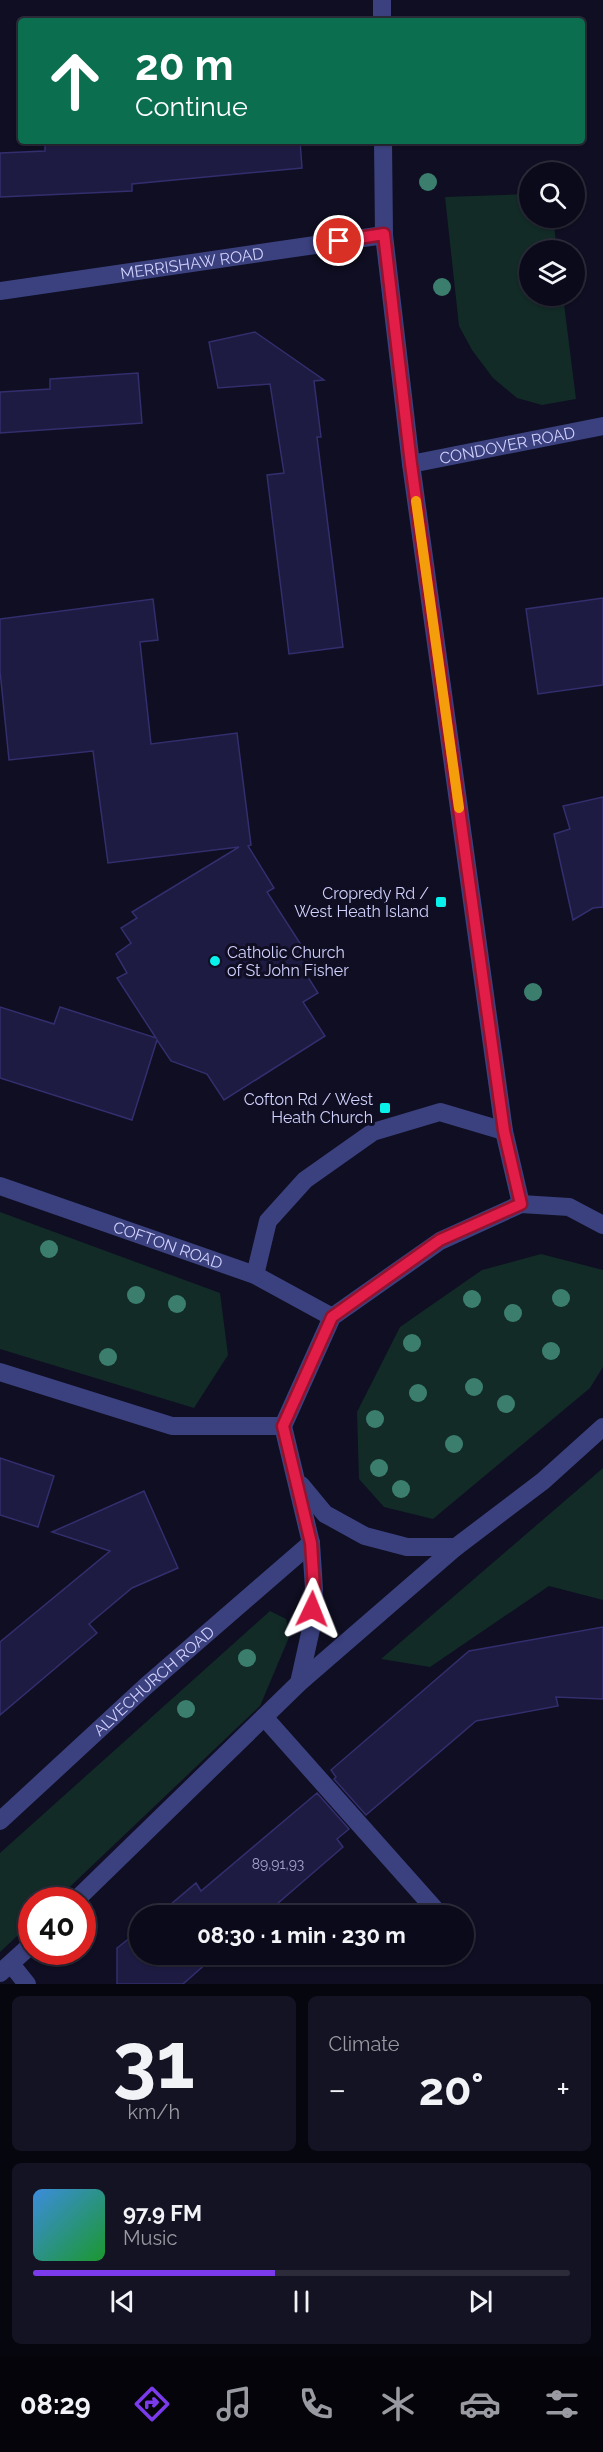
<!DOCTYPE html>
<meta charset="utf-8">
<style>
:root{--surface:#0b0a1a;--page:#141323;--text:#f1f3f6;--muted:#9a9aa2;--line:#2b2b39;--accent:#7c3aed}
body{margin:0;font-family:Raleway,sans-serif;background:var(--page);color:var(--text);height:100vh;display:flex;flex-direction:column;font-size:22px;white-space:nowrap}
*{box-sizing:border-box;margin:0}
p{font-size:20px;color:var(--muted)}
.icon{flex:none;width:33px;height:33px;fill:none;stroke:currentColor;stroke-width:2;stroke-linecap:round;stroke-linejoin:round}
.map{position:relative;height:1984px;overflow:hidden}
.details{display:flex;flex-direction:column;gap:12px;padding:12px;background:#06060e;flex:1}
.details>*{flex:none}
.hud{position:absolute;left:18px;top:18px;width:567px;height:126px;border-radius:6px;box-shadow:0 2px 4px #0004,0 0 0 2px var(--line);background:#0b6e4f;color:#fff;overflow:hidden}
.buttons{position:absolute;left:519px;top:162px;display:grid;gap:12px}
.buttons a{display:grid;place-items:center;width:66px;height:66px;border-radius:50%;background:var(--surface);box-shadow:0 2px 4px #0004,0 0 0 2px var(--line);font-size:30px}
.speed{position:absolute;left:18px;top:1887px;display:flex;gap:12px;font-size:30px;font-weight:700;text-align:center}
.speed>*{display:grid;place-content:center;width:78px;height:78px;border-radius:50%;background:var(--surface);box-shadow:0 2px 4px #0004,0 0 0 2px var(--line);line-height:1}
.speed .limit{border:9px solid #d22;background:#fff;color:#111}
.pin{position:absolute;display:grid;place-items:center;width:51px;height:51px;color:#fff;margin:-26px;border:3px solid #fff;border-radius:50%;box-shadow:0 2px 6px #0007}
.me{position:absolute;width:66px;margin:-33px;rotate:2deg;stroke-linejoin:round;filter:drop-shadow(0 0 4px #0008)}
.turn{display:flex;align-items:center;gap:21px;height:126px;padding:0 18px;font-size:27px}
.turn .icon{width:78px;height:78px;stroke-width:2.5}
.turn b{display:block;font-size:42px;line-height:51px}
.big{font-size:45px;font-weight:700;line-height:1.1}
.details .card{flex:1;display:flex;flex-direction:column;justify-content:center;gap:9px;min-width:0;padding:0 21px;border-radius:9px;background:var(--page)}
.details .dial{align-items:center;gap:0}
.dial b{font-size:78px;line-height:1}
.song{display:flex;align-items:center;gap:18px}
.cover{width:72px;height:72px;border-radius:9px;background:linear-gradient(135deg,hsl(210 70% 55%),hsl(130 70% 35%))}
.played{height:6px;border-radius:3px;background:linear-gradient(90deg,var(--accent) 45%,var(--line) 45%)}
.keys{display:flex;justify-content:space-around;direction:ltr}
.heat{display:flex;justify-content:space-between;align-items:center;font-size:33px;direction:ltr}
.details .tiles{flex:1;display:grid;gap:12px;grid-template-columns:1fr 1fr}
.card:last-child{grid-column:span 2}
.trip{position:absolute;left:129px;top:1905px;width:345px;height:60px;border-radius:30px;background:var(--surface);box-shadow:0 2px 4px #0004,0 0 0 2px var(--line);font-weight:700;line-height:60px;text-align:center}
.dock{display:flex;height:96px;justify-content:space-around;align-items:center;background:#04040a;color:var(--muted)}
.dock .icon{width:42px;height:42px}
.dock .selected{color:var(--accent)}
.dock b{font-size:27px;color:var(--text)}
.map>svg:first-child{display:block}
</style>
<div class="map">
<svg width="603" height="1984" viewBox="0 0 603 1984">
<rect width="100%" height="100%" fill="#0f0e22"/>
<!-- green -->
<path fill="#122b27" d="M 529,194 L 530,218 L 553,218 L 557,250 L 530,250 L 530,296 L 563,296 L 576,399 L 542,405 L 517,398 L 493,378 L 472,350 L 459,326 L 445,197 Z
M 0,1212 L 220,1293 L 228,1355 L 194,1408 L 0,1349 Z
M 541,1254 L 603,1270 L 603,1367 L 590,1388 L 433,1519 L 384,1507 L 359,1479 L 357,1412 L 400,1327 L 482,1270 Z
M 603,1468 L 603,1600 L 549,1586 L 430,1667 L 381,1659 Z
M 270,1611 L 286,1619 L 290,1635 L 260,1706 L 56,1900 L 32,1900 L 31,1923 L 0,1952 L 0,1853 Z"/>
<!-- building -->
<path fill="#1e1b42" stroke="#332e6d" stroke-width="1.5" d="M 92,141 L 300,141 L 302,168 L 132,184 L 132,191 L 0,197 L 0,153 L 45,151 L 45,143 Z
M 255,332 L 324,380 L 314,381 L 321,437 L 317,437 L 343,647 L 289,654 L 267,475 L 284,473 L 270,384 L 218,388 L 209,342 Z
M 138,373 L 142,423 L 0,433 L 0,392 L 50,389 L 50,379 Z
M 603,598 L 603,685 L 538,694 L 526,609 Z
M 153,599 L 158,640 L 140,642 L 151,744 L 237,733 L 251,845 L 248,846 L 274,888 L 267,892 L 316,968 L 306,974 L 318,993 L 303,1002 L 325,1036 L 224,1100 L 207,1074 L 171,1061 L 157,1040 L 132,1120 L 0,1078 L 0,1007 L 54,1024 L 60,1007 L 156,1038 L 117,978 L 127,973 L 116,954 L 131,943 L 121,928 L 137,918 L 132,912 L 239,847 L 108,863 L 93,751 L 9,760 L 0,671 L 0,619 Z
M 603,797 L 603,907 L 593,908 L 573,920 L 554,834 L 570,829 L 563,806 Z
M 0,1458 L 54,1476 L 38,1527 L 0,1515 Z
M 144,1491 L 178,1568 L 132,1588 L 89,1624 L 97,1633 L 0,1715 L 0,1642 L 110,1551 L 52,1532 Z
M 603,1627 L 603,1699 L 556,1697 L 558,1706 L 476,1721 L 366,1815 L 334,1779 L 336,1777 L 331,1770 L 469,1651 Z
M 317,1793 L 349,1829 L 337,1839 L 343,1847 L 263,1916 L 157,1916 L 196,1883 L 201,1891 Z
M 140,1930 L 140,1954 L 217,1954 L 183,1984 L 117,1984 L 117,1948 Z"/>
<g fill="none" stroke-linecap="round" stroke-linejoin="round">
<!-- minor -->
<g stroke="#3b417f" stroke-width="18">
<path d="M 382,0 L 382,21"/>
<path d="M 383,141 L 384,235 L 411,464 L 504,1131 L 521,1204"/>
<path id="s1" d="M 0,291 L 384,235"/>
<path id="s2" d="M 411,464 L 603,426"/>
<path id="s3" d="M 0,1186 L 255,1275 L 332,1317"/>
<path d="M 255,1275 L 268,1221 L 305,1180 L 373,1132 L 440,1112 L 504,1131"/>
<path d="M 0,1372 L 172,1426 L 283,1426"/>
<path d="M 301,1485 L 325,1514 L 365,1536 L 407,1547 L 456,1547 L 543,1481 L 603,1427"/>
<path d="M 299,1683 L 311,1629 L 314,1589 L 311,1543 L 283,1426 L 332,1317 L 440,1241 L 521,1204 L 569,1207 L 603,1225"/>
<path d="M 264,1717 L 441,1916"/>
<path id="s4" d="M 0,1821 L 146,1686 L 311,1543"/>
<path d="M 76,1900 L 299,1683 L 456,1547"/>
<path d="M 11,1964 L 27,1984"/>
<path d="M 0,1973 L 32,1944"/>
</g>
</g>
<!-- trees -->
<g fill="#3c7e6e">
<circle cx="428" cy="182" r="9"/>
<circle cx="442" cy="287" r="9"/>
<circle cx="533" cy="992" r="9"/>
<circle cx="49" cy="1249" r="9"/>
<circle cx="136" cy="1295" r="9"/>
<circle cx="561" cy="1298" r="9"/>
<circle cx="472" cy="1299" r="9"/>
<circle cx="177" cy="1304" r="9"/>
<circle cx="513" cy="1313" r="9"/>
<circle cx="412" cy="1343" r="9"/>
<circle cx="551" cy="1351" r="9"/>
<circle cx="108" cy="1357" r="9"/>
<circle cx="474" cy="1387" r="9"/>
<circle cx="418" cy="1393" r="9"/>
<circle cx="506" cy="1404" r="9"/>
<circle cx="375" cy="1419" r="9"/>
<circle cx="454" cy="1444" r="9"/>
<circle cx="379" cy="1468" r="9"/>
<circle cx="401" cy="1489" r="9"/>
<circle cx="247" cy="1658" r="9"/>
<circle cx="186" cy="1709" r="9"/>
</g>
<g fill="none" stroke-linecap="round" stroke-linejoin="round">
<defs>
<path id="route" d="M 312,1609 L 314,1589 L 311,1543 L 283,1426 L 332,1317 L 440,1240 L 521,1204 L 504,1131 L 411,464 L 384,234 L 339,241"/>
</defs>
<!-- route casing -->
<use href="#route" stroke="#92132f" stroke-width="15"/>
<!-- route -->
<use href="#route" stroke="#e11d48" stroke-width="10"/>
<!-- slow -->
<path stroke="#f59e0b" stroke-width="10" d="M 416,501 L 459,808"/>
</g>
<!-- markers -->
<g fill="#09f1eb" stroke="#0f0e22" stroke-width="2">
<rect x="435" y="896" width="12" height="12" rx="3"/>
<circle cx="215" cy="961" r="6"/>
<rect x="379" y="1102" width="12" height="12" rx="3"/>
</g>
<g text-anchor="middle" stroke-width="6" stroke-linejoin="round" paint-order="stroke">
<!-- number labels -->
<g font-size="14" fill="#a4a4ce">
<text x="278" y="1869">89,91,93</text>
</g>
<!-- street labels -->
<g font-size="16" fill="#d1d1fd" stroke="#0f0e22">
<text dy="6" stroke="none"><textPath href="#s1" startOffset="194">MERRISHAW ROAD</textPath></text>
<text dy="6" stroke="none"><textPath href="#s2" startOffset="98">CONDOVER ROAD</textPath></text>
<text dy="6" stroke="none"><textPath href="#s3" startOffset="178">COFTON ROAD</textPath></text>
<text dy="6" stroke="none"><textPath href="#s4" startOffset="208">ALVECHURCH ROAD</textPath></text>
</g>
<!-- poi labels -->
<g font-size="16" fill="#d1d1fd" stroke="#0f0e22" text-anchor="end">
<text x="429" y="899">Cropredy Rd /<tspan x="429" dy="18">West Heath Island</tspan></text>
<text x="227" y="958" text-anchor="start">Catholic Church<tspan x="227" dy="18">of St John Fisher</tspan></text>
<text x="373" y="1105">Cofton Rd / West<tspan x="373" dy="18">Heath Church</tspan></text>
</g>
</g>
</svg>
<div class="buttons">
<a><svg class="icon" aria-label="search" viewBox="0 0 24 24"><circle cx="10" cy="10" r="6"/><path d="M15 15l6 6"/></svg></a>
<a><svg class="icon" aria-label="layers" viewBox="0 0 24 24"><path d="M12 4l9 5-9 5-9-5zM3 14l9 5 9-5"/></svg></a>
</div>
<div class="speed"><div class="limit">40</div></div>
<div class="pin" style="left:339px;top:241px;background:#d93025"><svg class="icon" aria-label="arrive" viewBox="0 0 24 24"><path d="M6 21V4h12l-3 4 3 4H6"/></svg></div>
<svg class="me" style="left:312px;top:1609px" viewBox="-20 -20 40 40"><path d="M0-17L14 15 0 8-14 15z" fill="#e11d48" stroke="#fff" stroke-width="4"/></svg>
<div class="trip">08:30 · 1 min · 230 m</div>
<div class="hud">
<div class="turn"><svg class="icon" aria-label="ahead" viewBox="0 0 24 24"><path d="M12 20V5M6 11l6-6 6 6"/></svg><div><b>20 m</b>Continue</div></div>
</div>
</div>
<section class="details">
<div class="tiles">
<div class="card dial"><b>31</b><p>km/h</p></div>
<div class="card"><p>Climate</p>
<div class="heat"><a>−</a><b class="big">20°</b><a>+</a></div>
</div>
<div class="card">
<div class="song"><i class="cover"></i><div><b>97.9 FM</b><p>Music</p></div></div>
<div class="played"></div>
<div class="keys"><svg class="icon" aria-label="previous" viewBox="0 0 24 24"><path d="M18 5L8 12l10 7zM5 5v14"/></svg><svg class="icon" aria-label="pause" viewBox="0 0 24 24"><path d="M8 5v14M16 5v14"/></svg><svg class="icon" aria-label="next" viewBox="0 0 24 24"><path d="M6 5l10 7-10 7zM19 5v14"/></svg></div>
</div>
</div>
</section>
<nav class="dock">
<b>08:29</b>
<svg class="icon selected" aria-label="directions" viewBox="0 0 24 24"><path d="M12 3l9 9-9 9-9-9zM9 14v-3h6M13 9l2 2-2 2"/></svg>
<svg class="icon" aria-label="music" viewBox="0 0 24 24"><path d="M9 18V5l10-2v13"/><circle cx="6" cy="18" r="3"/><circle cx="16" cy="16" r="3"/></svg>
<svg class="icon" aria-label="phone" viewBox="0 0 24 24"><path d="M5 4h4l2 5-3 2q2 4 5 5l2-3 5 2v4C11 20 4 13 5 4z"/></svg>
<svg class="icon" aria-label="climate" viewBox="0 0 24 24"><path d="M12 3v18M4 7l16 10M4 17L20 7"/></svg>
<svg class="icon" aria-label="car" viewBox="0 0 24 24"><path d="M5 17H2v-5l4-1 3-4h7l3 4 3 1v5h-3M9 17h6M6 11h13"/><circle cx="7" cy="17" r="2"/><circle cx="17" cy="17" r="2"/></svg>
<svg class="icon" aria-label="filters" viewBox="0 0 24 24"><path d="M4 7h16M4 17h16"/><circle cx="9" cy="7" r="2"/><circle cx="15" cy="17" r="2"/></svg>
</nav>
